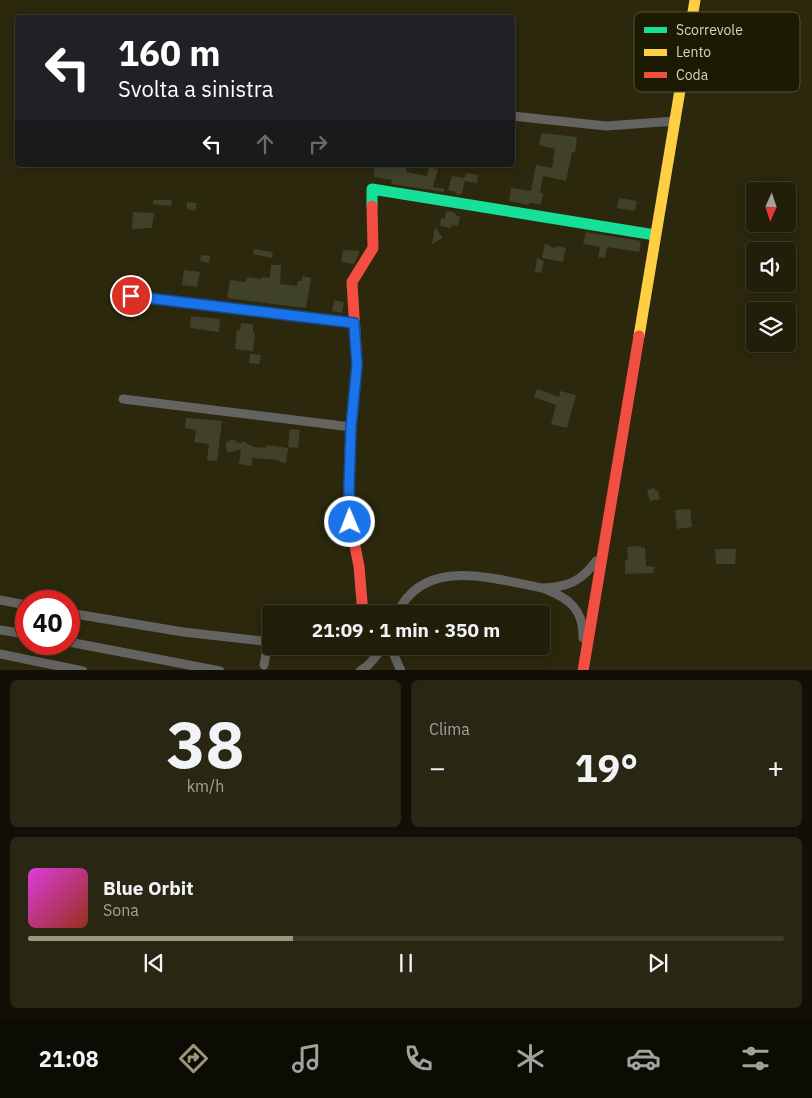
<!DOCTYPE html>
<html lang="it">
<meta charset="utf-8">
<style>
:root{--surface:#211e0a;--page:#292713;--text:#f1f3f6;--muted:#a2a29c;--line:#3e3c2b;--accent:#9b977a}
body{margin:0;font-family:"IBM Plex Sans",sans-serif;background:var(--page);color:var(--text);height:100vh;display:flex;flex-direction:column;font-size:19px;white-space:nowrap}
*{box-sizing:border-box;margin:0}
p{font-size:16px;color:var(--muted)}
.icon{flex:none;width:28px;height:28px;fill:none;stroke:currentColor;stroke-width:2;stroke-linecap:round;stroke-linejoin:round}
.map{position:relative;height:670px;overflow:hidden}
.sheet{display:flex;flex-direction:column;gap:10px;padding:10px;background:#121006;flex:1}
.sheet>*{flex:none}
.banner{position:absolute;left:15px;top:15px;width:500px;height:152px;border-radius:5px;box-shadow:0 2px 12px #0003,0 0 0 1px var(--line);background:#202124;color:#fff;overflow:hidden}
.needle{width:32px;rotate:183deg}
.tools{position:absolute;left:746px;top:182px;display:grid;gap:10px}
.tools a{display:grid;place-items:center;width:50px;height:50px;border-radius:5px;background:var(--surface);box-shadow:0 2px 12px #0003,0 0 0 1px var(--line);font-size:25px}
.speed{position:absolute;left:15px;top:590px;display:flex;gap:10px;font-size:25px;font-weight:700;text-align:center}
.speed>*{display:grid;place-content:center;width:65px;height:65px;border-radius:50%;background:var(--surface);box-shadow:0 2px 12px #0003,0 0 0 1px var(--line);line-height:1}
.speed .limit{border:8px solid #d22;background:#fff;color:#111}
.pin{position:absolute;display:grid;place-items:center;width:42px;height:42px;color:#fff;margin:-21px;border:2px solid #fff;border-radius:50%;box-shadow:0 1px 5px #0007}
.me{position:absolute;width:55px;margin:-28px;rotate:359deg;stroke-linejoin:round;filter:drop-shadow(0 0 4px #0008)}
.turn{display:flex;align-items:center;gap:18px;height:105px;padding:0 20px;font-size:22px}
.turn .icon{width:65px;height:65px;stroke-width:2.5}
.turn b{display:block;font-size:35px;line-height:42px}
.lanes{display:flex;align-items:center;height:48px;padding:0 20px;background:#0003;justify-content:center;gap:25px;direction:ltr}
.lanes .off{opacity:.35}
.big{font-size:38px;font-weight:800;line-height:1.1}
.sheet .widget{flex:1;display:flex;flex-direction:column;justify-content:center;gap:8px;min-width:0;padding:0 18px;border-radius:8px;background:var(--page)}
.sheet .dial{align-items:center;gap:0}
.dial b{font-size:65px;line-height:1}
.song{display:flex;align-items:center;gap:15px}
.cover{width:60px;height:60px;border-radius:8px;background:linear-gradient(135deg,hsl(300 70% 55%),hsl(10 70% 35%))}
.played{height:5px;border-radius:2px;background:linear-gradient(90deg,var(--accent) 35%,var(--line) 35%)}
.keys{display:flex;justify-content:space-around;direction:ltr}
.heat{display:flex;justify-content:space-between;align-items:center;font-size:28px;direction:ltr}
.sheet .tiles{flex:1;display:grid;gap:10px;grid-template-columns:1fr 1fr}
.widget:last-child{grid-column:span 2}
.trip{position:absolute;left:262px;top:605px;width:288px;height:50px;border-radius:5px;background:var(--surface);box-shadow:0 2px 12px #0003,0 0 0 1px var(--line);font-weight:800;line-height:50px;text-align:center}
.tabs{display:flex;height:80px;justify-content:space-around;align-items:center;background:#0d0c04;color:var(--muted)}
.tabs .icon{width:35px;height:35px}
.tabs .selected{color:var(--accent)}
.tabs b{font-size:22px;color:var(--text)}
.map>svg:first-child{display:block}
</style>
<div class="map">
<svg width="812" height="671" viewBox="0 0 812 671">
<rect width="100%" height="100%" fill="#2c280d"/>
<!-- building -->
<path fill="#404129" d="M 541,133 L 577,137 L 575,153 L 572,152 L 566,181 L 543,176 L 540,193 L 543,193 L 541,204 L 529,203 L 529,205 L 509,201 L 511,188 L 531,191 L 536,165 L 552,168 L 555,149 L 539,145 Z
M 374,165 L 407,165 L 406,172 L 427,176 L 429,167 L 438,169 L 433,187 L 444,189 L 444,192 L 391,184 L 392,180 L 374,177 Z
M 466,173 L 478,175 L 477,183 L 464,181 Z
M 452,176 L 465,178 L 462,194 L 457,195 L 455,192 L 448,190 Z
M 619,198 L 637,201 L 635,211 L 617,208 Z
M 153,200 L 172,200 L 171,206 L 153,204 Z
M 187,202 L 197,203 L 195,211 L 187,209 Z
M 446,211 L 453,212 L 456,214 L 456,216 L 460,216 L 458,226 L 452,225 L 451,228 L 440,226 L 441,218 L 445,219 Z
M 133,212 L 154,213 L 152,228 L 132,229 Z
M 435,227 L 443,238 L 432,244 Z
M 586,232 L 641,241 L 639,252 L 607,247 L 605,258 L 598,257 L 600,247 L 583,244 Z
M 545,244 L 549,245 L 553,248 L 558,246 L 566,248 L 563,262 L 542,258 Z
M 254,249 L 273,252 L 272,258 L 253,254 Z
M 343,250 L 360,251 L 354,264 L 341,262 Z
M 201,255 L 210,256 L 209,263 L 200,261 Z
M 537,258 L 544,261 L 541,273 L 535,272 Z
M 271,265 L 281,265 L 280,284 L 297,286 L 298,281 L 302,281 L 302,276 L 311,278 L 306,308 L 227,298 L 230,280 L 246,282 L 247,277 L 262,279 L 262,277 L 270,278 Z
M 184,270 L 200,272 L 197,287 L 182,285 Z
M 334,300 L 344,302 L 342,313 L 332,311 Z
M 191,316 L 220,319 L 219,332 L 190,328 Z
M 241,323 L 253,324 L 253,333 L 255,333 L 253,351 L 235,349 L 237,330 L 240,330 Z
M 250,354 L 261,355 L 259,364 L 249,363 Z
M 537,389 L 559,397 L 560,391 L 576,395 L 567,428 L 551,424 L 556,405 L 534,397 Z
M 186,418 L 222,421 L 217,461 L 207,460 L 209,444 L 194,442 L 196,430 L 185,428 Z
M 290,429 L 300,430 L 298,448 L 288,447 Z
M 232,439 L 241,444 L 242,441 L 254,447 L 266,448 L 266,445 L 288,448 L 286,463 L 279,462 L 280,460 L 252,458 L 252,466 L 239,464 L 241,449 L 228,453 L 225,444 Z
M 655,488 L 655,491 L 658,491 L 660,499 L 650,501 L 647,490 Z
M 690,509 L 692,527 L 677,529 L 675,510 Z
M 641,546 L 641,548 L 645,548 L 646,566 L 655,567 L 653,573 L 625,574 L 625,560 L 628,560 L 627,547 Z
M 715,549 L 736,549 L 735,564 L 716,564 Z"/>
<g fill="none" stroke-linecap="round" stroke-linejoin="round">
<!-- street -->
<path stroke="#636362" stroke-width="9" d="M 512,116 L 606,126 L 676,121
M 131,296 L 355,323
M 123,399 L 351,427
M 545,589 C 569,598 584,610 583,638
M 0,600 L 26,605
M 69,613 L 183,632 L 271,642
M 397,614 C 424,555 494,579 542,588 C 567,587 581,582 596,561
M 0,630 L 26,634
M 69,642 L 220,671
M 304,646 L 328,649 L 336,646
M 393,646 L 394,655 L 401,671
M 0,654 L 83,671
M 264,665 L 268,642
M 360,671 C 370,665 377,656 383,646"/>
<!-- fast -->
<path stroke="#16e098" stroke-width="11" d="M 372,206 L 372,189 L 655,235"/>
<!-- slow -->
<path stroke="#ffcf43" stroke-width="11" d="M 639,336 L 695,0"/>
<!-- jam -->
<path stroke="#f24e42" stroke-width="11" d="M 363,614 L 359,566 L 350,522 L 349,487 L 351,427 L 357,365 L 352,282 L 373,248 L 372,206
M 583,671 L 639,336"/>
</g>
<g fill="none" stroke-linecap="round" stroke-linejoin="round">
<defs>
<path id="route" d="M 131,296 L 354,323 L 357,365 L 351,427 L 349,487 L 350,522"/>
</defs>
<!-- route casing -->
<use href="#route" stroke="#114b97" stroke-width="12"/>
<!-- route -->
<use href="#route" stroke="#1a73e8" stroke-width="9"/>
</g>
<!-- legend -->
<rect x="634" y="12" width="166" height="80" rx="8" fill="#1d1a02" stroke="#555237" stroke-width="1"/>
<rect x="644" y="27" width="23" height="6" fill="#16e098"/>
<rect x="644" y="49" width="23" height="7" fill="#ffcf43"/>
<rect x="644" y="72" width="23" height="6" fill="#f24e42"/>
<g font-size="14" fill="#d7d3b4">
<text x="676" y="35">Scorrevole</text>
<text x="676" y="57">Lento</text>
<text x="676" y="80">Coda</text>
</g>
</svg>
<div class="tools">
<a><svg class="needle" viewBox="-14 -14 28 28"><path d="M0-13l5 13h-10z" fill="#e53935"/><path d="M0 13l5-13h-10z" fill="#a2a29c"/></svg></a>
<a><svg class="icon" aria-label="sound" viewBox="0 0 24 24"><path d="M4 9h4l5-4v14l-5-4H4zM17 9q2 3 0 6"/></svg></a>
<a><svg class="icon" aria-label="layers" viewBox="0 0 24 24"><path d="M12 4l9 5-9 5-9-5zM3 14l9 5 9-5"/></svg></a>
</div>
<div class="speed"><div class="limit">40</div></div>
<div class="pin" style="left:131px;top:296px;background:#d93025"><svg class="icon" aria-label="arrive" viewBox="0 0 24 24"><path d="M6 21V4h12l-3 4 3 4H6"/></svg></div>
<svg class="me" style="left:350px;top:522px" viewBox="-20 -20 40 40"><circle r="17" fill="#1a73e8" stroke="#fff" stroke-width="3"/><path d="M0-11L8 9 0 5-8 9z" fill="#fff"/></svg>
<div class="trip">21:09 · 1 min · 350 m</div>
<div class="banner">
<div class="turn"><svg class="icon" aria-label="left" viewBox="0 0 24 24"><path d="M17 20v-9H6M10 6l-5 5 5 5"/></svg><div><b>160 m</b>Svolta a sinistra</div></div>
<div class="lanes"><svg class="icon" aria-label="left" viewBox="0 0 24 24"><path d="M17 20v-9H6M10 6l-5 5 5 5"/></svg><svg class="icon off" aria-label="ahead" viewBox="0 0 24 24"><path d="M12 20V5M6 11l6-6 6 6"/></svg><svg class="icon off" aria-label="right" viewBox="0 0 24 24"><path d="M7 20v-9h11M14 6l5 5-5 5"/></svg></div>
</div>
</div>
<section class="sheet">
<div class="tiles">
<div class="widget dial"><b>38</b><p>km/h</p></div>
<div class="widget"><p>Clima</p>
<div class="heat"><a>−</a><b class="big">19°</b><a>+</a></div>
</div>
<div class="widget">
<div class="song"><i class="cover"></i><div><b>Blue Orbit</b><p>Sona</p></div></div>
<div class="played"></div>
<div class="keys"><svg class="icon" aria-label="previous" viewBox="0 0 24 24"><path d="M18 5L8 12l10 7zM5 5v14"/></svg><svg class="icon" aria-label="pause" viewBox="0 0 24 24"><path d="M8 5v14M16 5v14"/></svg><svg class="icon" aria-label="next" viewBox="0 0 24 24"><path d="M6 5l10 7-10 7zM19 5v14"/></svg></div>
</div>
</div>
</section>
<nav class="tabs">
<b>21:08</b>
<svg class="icon selected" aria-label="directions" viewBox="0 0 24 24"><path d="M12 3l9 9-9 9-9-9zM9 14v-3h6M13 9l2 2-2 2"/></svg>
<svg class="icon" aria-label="music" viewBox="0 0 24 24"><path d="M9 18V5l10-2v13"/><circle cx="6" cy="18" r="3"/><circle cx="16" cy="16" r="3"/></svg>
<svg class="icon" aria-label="phone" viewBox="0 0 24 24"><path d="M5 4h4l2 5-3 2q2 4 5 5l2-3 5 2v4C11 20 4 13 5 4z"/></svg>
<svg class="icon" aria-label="climate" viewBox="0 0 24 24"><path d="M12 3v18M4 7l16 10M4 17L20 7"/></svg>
<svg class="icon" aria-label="car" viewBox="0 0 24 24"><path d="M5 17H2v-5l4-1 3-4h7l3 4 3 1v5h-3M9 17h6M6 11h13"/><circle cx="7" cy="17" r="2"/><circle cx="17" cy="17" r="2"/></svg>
<svg class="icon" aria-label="filters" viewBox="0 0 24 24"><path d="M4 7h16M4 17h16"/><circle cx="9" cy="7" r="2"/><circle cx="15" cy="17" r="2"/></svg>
</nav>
